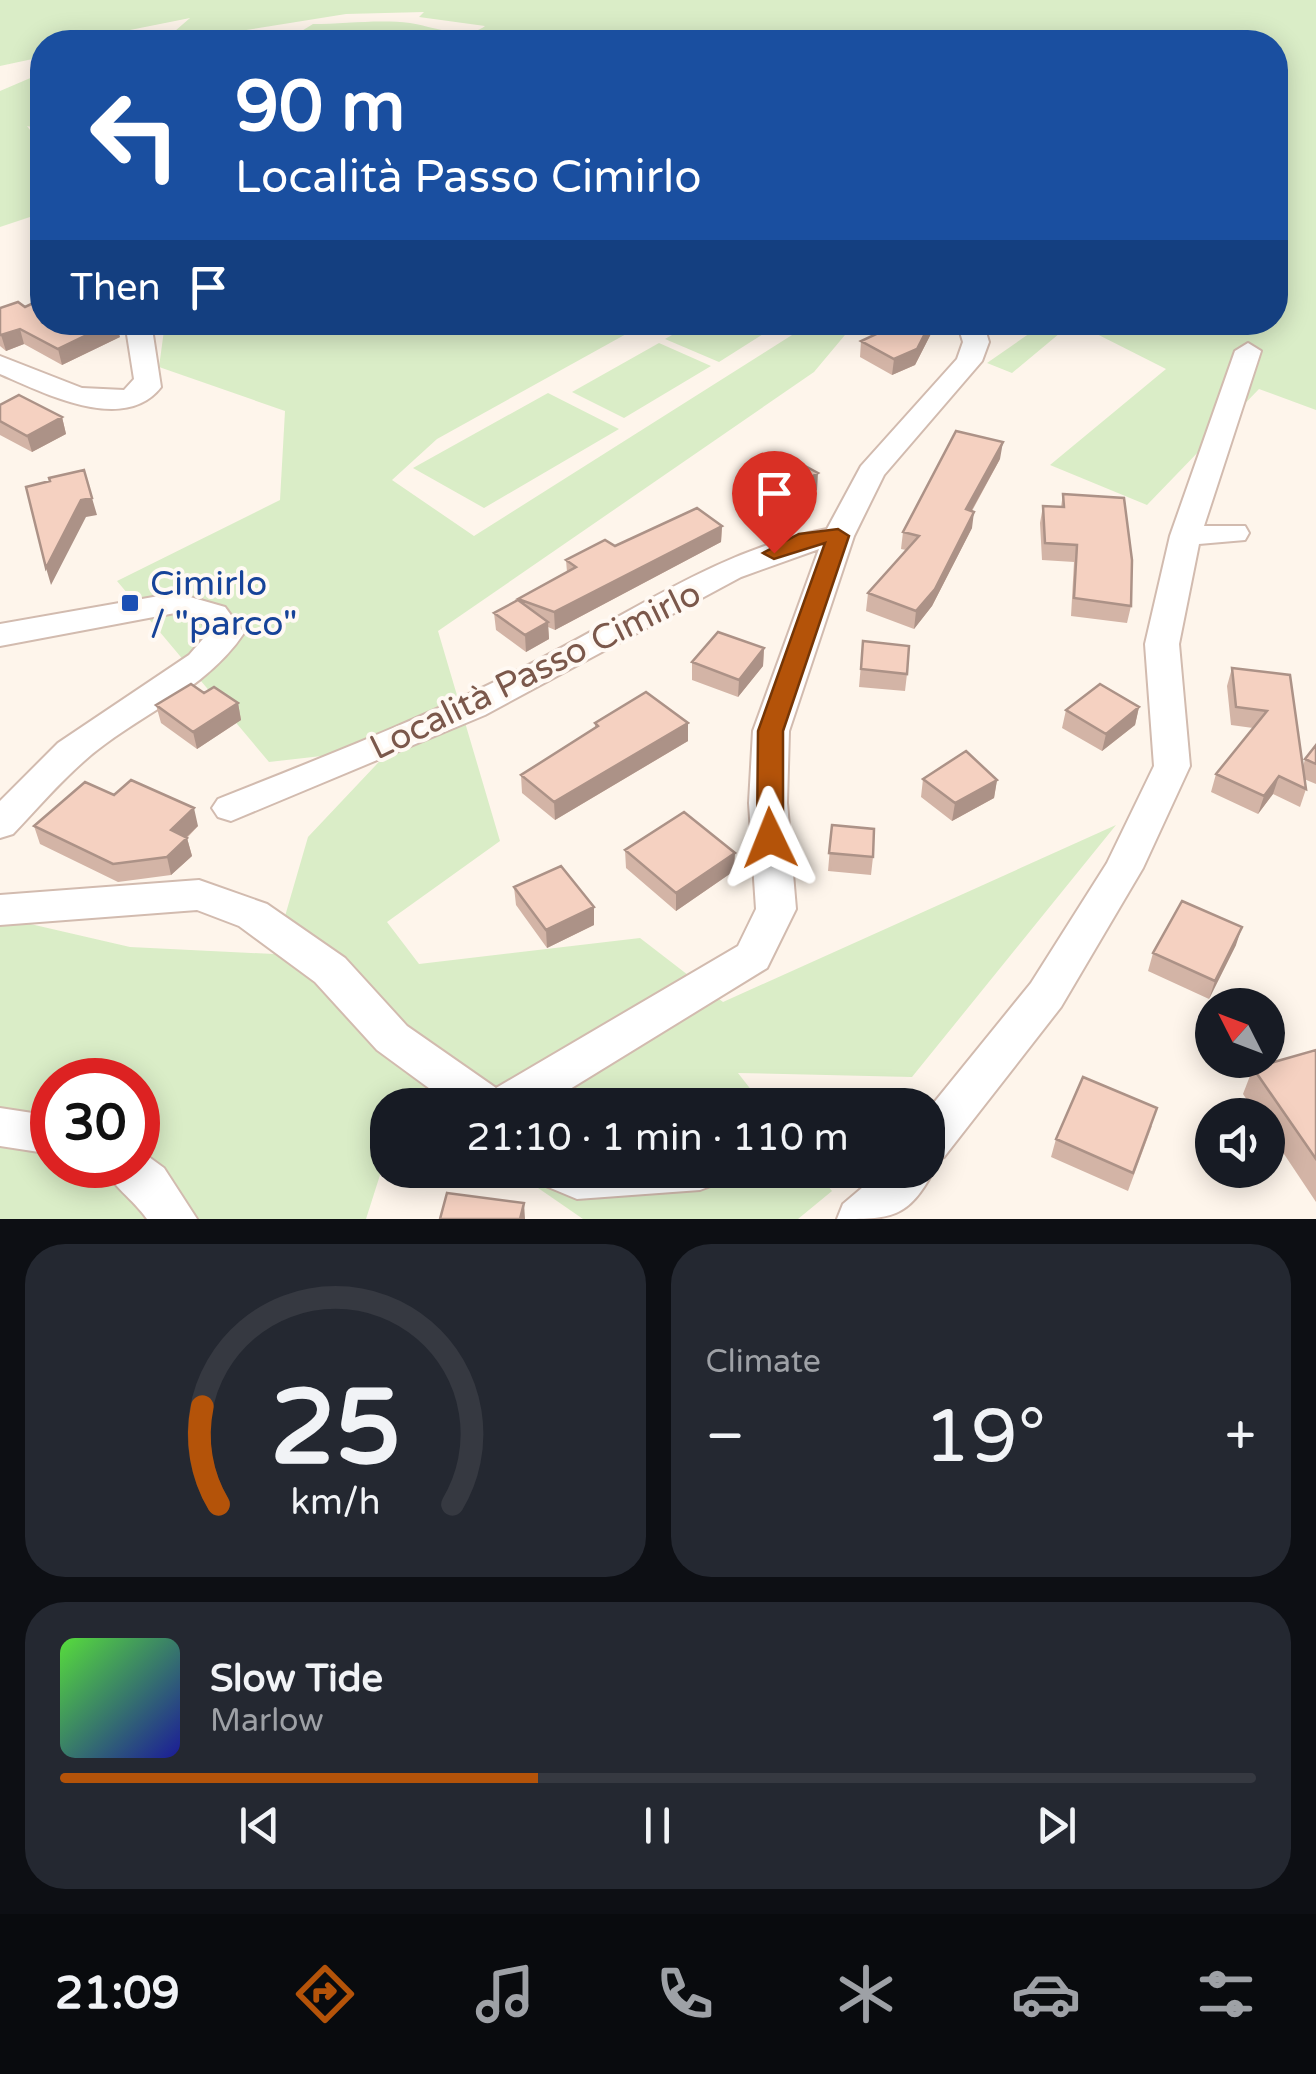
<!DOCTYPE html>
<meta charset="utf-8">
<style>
:root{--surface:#171b24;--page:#242831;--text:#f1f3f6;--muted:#9ea1a6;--line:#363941;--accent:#b45309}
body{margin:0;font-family:"Varela Round",sans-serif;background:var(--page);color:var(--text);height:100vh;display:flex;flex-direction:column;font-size:38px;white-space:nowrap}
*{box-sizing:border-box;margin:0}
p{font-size:32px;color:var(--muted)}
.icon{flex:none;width:55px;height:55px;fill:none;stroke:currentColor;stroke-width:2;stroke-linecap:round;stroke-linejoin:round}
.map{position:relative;height:1219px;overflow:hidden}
.drawer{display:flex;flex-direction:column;gap:25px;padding:25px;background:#0d0f14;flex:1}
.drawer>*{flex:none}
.top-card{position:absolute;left:30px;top:30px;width:1258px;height:305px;border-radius:40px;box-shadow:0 5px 25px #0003;background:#1a4fa0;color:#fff;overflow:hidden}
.needle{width:65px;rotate:312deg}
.buttons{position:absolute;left:1195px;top:988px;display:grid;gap:20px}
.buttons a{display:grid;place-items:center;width:90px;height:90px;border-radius:50%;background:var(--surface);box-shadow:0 5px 25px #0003;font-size:50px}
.speed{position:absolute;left:30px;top:1058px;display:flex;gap:20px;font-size:50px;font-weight:700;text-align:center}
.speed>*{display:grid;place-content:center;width:130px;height:130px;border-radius:50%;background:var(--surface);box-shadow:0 5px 25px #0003;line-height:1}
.speed .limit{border:15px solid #d22;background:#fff;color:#111}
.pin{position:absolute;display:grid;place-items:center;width:85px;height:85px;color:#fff;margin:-102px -42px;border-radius:50% 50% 50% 0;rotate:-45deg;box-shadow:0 0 10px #0007}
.pin .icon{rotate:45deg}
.me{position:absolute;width:110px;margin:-55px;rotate:358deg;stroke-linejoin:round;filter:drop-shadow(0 0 8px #0008)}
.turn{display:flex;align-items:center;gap:35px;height:210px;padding:0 40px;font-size:45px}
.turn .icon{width:130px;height:130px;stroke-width:2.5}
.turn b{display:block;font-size:70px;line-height:85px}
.then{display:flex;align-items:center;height:95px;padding:0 40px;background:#0003;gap:20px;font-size:38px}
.big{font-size:75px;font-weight:600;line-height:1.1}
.drawer .card{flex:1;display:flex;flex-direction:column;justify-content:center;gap:15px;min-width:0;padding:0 35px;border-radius:40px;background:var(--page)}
.drawer .dial{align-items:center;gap:0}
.dial svg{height:260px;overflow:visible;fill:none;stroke:var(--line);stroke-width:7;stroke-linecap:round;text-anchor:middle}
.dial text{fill:var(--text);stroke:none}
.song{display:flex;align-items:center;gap:30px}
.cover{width:120px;height:120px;border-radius:15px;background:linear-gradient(135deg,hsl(110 70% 55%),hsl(240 70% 35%))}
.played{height:10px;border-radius:5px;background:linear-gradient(90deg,var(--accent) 40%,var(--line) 40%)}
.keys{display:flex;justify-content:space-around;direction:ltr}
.heat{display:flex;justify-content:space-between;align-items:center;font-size:55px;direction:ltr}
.drawer .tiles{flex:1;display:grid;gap:25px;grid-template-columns:1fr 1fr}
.card:last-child{grid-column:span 2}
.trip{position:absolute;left:370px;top:1088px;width:575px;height:100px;border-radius:40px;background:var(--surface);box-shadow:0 5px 25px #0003;font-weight:600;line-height:100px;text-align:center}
.tabs{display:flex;height:160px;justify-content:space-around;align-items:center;background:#090b0e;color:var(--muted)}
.tabs .icon{width:70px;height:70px}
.tabs .current{color:var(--accent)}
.tabs b{font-size:45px;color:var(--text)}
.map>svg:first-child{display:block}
</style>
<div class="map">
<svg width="1316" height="1219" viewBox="0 0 1316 1219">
<rect width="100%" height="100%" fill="#fef5eb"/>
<!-- green -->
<path fill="#daedc7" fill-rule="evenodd" d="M 0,0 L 1316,0 L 1316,410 L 1259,389 L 1147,505 L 1050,465 L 1166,369 L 1075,323 L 1275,322 L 1275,42 L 252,42 L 300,32 L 313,24 C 344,24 379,19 410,23 C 431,26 466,41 485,26 L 419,17 L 424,12 L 346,14 L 240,31 L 175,31 L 190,18 L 70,42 L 42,42 L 42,57 L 0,66 Z
M 42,73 L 42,129 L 27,126 L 34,135 L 42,136 L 42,213 L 0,227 L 0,91 Z
M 378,322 L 646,323 L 437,439 L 392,480 L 474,536 L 811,323 L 855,323 L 814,372 L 438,631 L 500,841 L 387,922 L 419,964 L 640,938 L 723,1002 L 1116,825 L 912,1077 L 738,1073 L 763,1105 L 388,1105 L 387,1153 L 366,1219 L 0,1219 L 0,917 L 130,947 L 274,954 L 308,837 L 392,748 L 269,762 L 117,581 L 280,500 L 285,411 L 159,367 L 165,323 L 241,323 L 319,331 ZM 52,1080 L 138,1080 L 138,1165 L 52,1165 Z
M 774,322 L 779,324 L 719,362 L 665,339 L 693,323 Z
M 1046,322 L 1072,323 L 1012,373 L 987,363 Z
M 659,343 L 711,366 L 624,418 L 572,392 Z
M 548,393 L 619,429 L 484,508 L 413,468 Z
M 512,1170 L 815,1170 L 832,1191 L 798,1219 L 583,1219 Z"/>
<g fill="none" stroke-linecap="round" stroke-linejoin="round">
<defs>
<path id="minor" d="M 125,322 L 151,322 L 161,387 C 124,435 42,392 0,374 L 0,356 L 82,388 L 124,390 L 134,379 Z
M 957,322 L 983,322 L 989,342 L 982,361 L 884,475 L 854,536 L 789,731 L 787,803 L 796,909 L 767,968 L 544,1105 L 452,1105 L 377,1050 L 315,982 L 239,926 L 197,910 L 0,925 L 0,895 L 199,880 L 267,904 L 345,958 L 407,1026 L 496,1088 L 738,946 L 756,909 L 749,803 L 753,731 L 819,549 L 741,577 L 485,715 L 231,821 L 218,817 L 212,808 L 218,799 C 326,756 435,714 538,660 C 633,612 721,549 827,529 L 861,466 L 957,359 L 963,342 Z
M 1248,343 L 1261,351 L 1204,526 L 1245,526 L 1249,533 L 1245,540 L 1199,544 L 1179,644 L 1190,766 L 1143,868 L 1061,1007 L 944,1157 L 930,1162 L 934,1170 C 908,1219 891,1219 837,1219 L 843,1204 L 883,1170 L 928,1170 L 928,1110 L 1031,983 L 1107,863 L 1154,766 L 1145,644 L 1170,536 L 1235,351 Z
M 176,593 L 225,607 L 244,633 C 205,692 134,716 83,762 C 58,784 36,810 13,834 L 0,838 L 0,801 L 58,743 L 189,655 L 209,632 L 201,621 L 175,613 L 0,646 L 0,624 Z
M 0,1108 L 52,1116 L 52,1154 L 0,1146 Z
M 138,1149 L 164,1168 L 197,1219 L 147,1219 C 133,1199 112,1186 102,1165 L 138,1165 Z
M 534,1170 L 723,1170 L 716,1184 L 700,1190 L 577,1199 L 541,1184 Z"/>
</defs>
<!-- minor casing -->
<use href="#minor" stroke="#d2bbaf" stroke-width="4"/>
<!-- minor -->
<use href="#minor" fill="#fff" fill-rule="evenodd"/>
</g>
<!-- wall -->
<path fill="#d3b4a6" d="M 25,307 L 120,337 L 62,365 L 24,344 L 6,351 L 0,346 L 0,308 Z
M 902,322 L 937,322 L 915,365 L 892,375 L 860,357 L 861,341 Z
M 0,405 L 62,417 L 66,434 L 32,452 L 0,435 Z
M 1000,459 L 972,511 L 972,528 L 932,606 L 914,629 L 866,611 L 868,593 L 906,550 L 901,549 L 903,532 Z
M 747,473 L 817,490 L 784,510 L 746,489 Z
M 1063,494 L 1131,606 L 1127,623 L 1071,616 L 1074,562 L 1042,560 L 1040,523 L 1043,506 L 1061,507 Z
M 722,526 L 721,542 L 555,630 L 548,627 L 549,639 L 526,652 L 496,630 L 494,613 L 567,572 L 566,560 L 615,546 Z
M 863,641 L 907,674 L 905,691 L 859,687 Z
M 764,648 L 763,666 L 738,697 L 692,680 L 692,662 Z
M 1232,668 L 1290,675 L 1303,767 L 1305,759 L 1316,745 L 1316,784 L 1304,779 L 1306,789 L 1300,807 L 1273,794 L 1258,814 L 1211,792 L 1216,774 L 1253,728 L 1231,725 L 1227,686 Z
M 204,693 L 238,703 L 241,720 L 197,749 L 161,723 L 156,705 Z
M 1139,707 L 1135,725 L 1102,751 L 1062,728 L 1066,710 Z
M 595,723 L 688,723 L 688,741 L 555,820 L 522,793 L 521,775 L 595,728 Z
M 923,779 L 997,780 L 994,798 L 952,821 L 921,797 Z
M 114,795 L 198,826 L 187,838 L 192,856 L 171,875 L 118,882 L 40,844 L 34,826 Z
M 832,825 L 873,857 L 871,875 L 828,871 Z
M 625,850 L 734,871 L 676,911 L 626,868 Z
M 514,887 L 594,925 L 547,948 L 516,905 Z
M 1236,945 L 1209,999 L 1148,971 L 1153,953 Z
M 1316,1050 L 1316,1202 L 1268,1130 L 1268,1115 L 1257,1115 L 1243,1094 L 1253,1068 Z
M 1152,1126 L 1128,1191 L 1051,1157 L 1056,1139 Z"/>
<!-- shaded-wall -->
<path fill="#ac9287" d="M 114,322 L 116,322 L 120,337 L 62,365 L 58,349 Z
M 931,322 L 937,322 L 915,365 L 892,375 L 894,359 Z
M 20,329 L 24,344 L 6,351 L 1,335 Z
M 62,417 L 66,434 L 32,452 L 27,436 Z
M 1003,442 L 1000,459 L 963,526 L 966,509 Z
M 818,473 L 817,490 L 784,510 L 784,493 Z
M 92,498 L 97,515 L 86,517 L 51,585 L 46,568 L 81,500 Z
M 974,512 L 972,528 L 932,606 L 914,629 L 916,611 Z
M 722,526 L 721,542 L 555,630 L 554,612 Z
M 548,622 L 549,639 L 526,652 L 525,635 Z
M 764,648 L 763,666 L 738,697 L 739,680 Z
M 238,703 L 241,720 L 197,749 L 193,732 Z
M 1139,707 L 1135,725 L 1102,751 L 1106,734 Z
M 688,723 L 688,741 L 555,820 L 554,802 Z
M 1279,776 L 1273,794 L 1258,814 L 1264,796 Z
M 997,780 L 994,798 L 952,821 L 955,803 Z
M 194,808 L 198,826 L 175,848 L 171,830 Z
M 187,838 L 192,856 L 171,875 L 167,857 Z
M 735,853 L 734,871 L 676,911 L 676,893 Z
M 594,907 L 594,925 L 547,948 L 546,930 Z
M 1242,927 L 1236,945 L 1209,999 L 1215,981 Z
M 524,1203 L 525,1219 L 520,1219 Z"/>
<!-- building -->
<path fill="#f5d1c1" stroke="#ac9287" stroke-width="2.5" d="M 42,299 L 42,322 L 114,322 L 58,349 L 20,329 L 1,335 L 0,334 L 0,308 L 18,302 L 25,307 Z
M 902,322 L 931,322 L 917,349 L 894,359 L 861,341 Z
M 19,395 L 62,417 L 27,436 L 0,421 L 0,405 Z
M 956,431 L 1003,442 L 966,509 L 974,512 L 935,589 L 916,611 L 868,593 L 919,536 L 903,532 Z
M 781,453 L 818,473 L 784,493 L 747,473 Z
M 84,470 L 92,498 L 81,500 L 46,568 L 26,487 L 50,481 L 49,478 Z
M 1063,494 L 1124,498 L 1132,560 L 1131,606 L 1074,598 L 1077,545 L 1045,543 L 1043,506 L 1064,507 Z
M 697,508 L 722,526 L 554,612 L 518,599 L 576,567 L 566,560 L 605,540 L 615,546 Z
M 518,600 L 548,622 L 525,635 L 494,613 Z
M 718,632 L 764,648 L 739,680 L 692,662 Z
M 863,641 L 909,646 L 907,674 L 861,669 Z
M 1232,668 L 1290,675 L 1306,789 L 1279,776 L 1264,796 L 1216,774 L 1267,711 L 1236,707 Z
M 191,684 L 204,693 L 214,687 L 238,703 L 193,732 L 156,705 Z
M 1100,684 L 1139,707 L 1106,734 L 1066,710 Z
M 646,692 L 688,723 L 554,802 L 521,775 L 598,726 L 595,723 Z
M 1316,745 L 1316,764 L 1305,759 Z
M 966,751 L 997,780 L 955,803 L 923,779 Z
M 131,780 L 194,808 L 171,830 L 187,838 L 167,857 L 113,864 L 34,826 L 85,782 L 114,795 Z
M 684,812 L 735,853 L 676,893 L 625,850 Z
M 832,825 L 874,829 L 873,857 L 829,853 Z
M 561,866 L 594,907 L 546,930 L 514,887 Z
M 1182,901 L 1242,927 L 1215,981 L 1153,953 Z
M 1316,1050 L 1316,1159 L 1253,1068 Z
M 1083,1077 L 1157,1108 L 1133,1173 L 1056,1139 Z
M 447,1193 L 524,1203 L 520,1219 L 440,1219 Z"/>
<!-- route -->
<path fill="#b45309" stroke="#753606" stroke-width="2.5" d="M 838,529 L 849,536 L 783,731 L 783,838 L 779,845 L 761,845 L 757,838 L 758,731 L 825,543 L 774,559 L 763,553 L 799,534 Z"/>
<!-- markers -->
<rect fill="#1a4fb4" stroke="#fff9f3" stroke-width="4" x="120" y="593" width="20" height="20" rx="5"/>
<g text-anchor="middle" stroke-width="8" stroke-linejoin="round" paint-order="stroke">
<!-- transit labels -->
<g font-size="35" fill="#164399" stroke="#fff9f3" text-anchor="start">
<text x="150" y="595">Cimirlo<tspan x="150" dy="40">/ "parco"</tspan></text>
</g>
<!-- street labels -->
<g font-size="35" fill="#7b584b" stroke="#fff9f3">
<text transform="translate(535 670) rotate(-26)" y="12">Località Passo Cimirlo</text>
</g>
</g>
</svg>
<div class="buttons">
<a><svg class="needle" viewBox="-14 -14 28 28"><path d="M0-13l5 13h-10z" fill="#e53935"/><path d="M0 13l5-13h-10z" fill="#9ea1a6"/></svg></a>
<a><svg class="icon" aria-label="sound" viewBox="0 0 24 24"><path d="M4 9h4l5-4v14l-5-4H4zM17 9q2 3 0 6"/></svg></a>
</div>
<div class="speed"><div class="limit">30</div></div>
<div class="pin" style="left:774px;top:553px;background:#d93025"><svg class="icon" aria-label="arrive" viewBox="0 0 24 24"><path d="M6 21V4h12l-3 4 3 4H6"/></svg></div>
<svg class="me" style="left:770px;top:838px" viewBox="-20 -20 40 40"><path d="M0-17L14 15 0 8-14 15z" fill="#b45309" stroke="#fff" stroke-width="4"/></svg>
<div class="trip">21:10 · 1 min · 110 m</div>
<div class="top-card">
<div class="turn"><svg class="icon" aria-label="left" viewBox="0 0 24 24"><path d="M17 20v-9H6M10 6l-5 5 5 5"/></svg><div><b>90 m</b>Località Passo Cimirlo</div></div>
<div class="then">Then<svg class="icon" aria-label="arrive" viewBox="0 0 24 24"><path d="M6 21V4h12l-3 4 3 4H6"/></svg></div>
</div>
</div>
<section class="drawer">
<div class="tiles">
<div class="card dial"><svg viewBox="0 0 100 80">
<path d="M14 69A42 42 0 1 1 86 69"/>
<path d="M14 69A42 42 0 0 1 9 39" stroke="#b45309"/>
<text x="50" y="56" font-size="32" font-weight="700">25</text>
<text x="50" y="72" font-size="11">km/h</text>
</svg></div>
<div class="card"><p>Climate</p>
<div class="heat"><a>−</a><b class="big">19°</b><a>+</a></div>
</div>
<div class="card">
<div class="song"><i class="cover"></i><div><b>Slow Tide</b><p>Marlow</p></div></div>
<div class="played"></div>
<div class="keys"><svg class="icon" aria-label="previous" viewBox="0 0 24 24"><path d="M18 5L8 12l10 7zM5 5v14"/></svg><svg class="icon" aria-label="pause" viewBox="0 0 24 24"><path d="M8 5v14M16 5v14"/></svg><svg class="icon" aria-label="next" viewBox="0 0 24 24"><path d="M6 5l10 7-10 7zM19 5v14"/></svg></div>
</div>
</div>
</section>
<nav class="tabs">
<b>21:09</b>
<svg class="icon current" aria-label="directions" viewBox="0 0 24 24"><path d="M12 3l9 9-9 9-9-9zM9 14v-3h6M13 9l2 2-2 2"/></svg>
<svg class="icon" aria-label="music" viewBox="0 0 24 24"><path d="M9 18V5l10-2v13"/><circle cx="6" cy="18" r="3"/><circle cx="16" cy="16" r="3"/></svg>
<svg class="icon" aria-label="phone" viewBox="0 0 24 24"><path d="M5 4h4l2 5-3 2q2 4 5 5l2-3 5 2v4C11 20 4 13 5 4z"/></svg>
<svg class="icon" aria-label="climate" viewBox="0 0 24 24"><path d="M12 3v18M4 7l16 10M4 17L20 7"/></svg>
<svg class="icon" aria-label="car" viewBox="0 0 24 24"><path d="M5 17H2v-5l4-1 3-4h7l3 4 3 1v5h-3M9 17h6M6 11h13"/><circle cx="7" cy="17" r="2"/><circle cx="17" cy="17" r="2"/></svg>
<svg class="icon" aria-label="filters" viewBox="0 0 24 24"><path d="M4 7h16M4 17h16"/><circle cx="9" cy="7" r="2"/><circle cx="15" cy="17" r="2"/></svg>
</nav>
